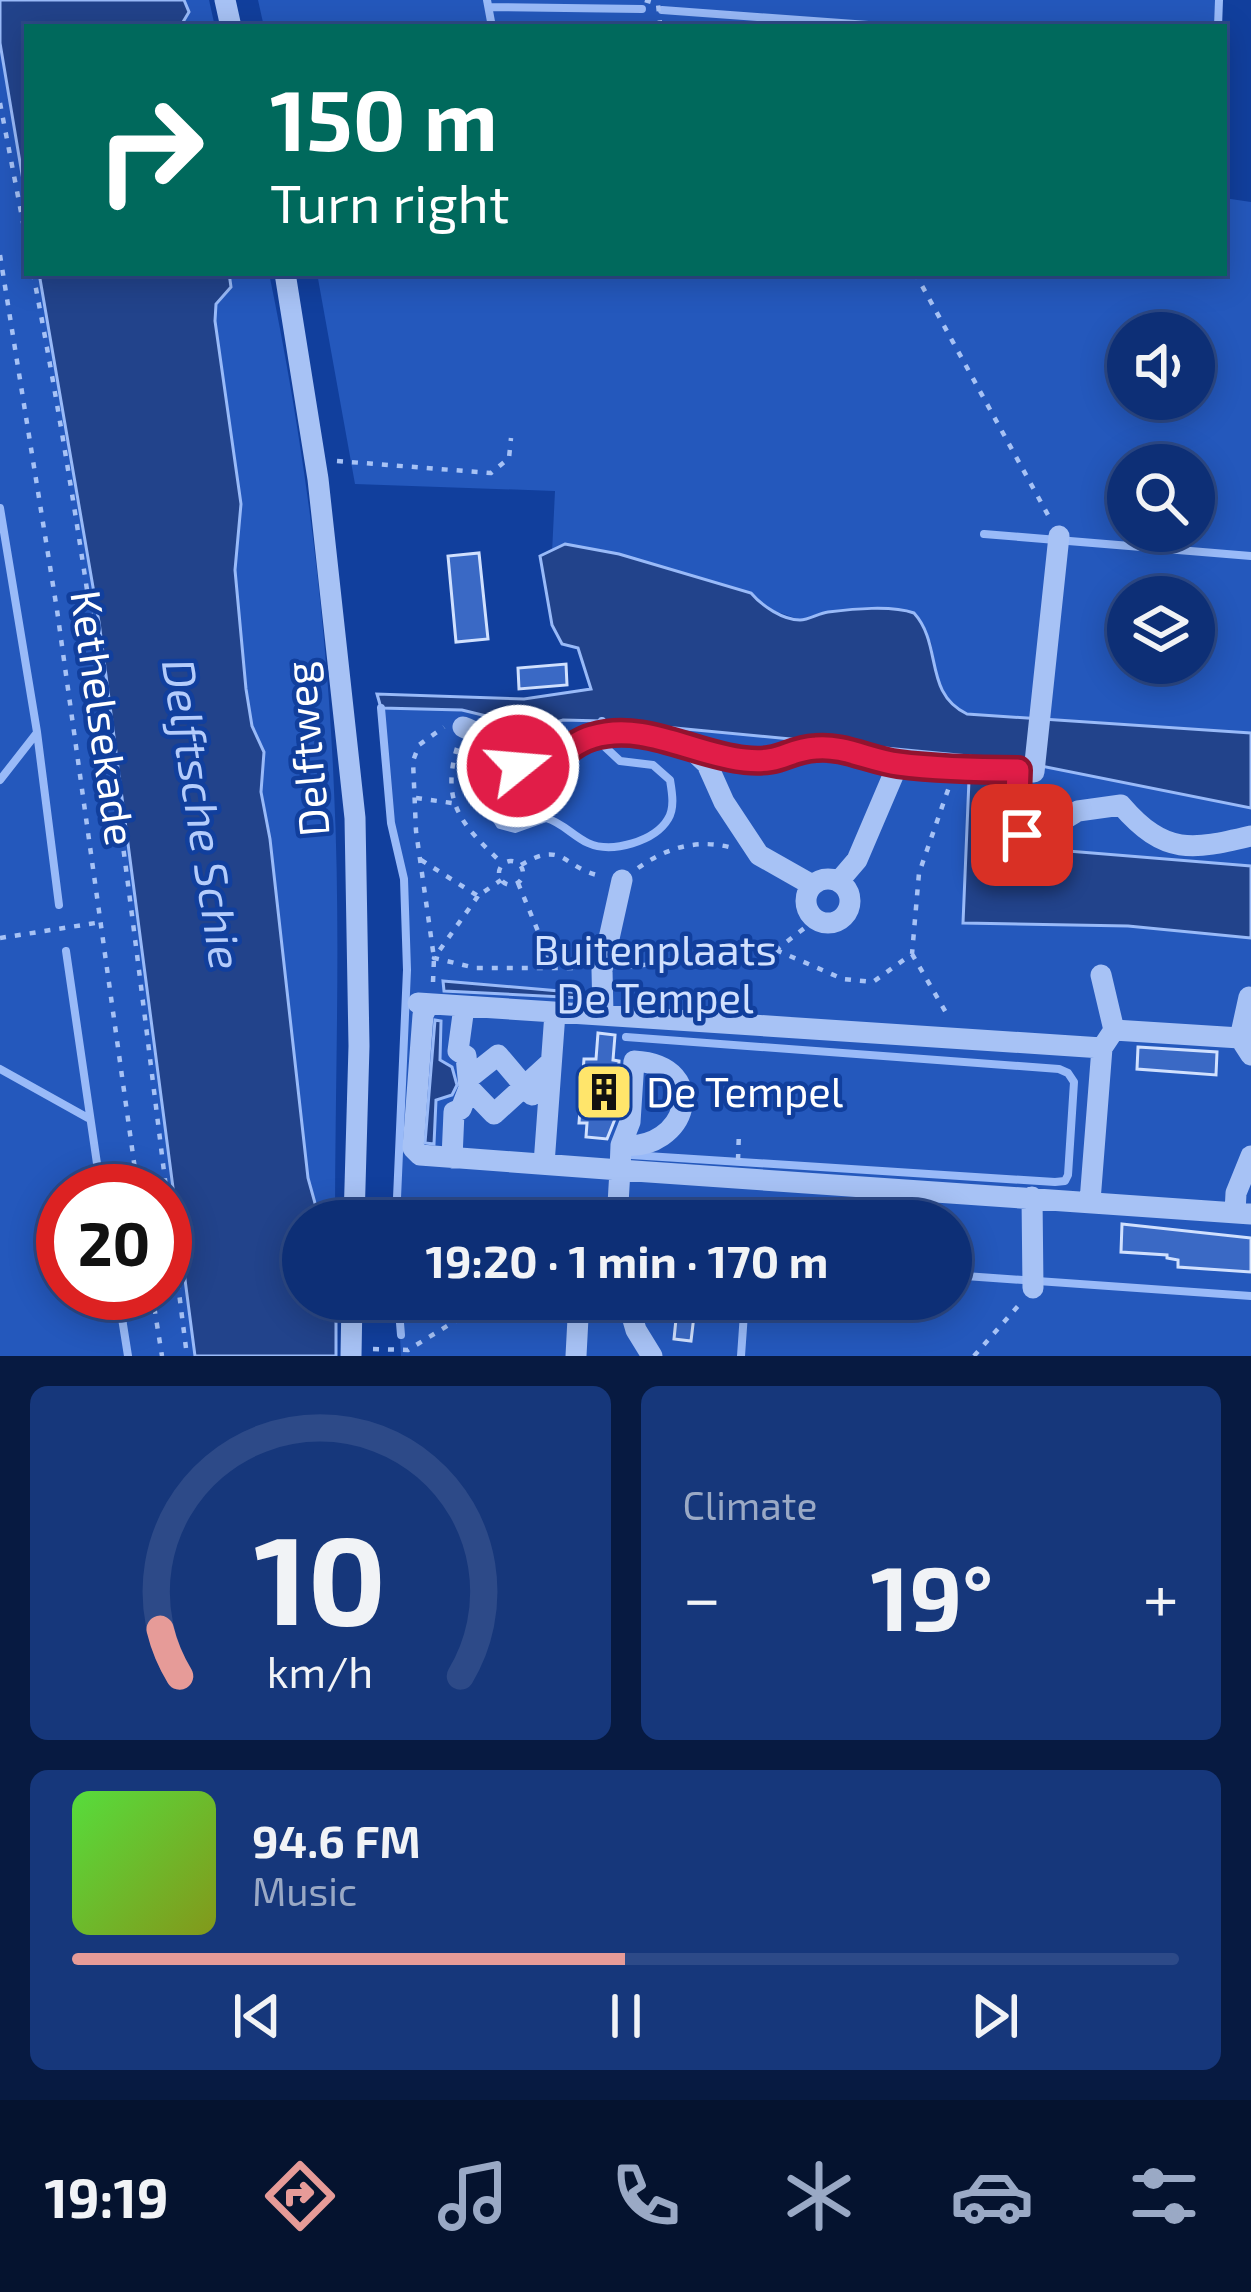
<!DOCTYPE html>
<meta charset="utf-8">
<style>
:root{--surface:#0d2f76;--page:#16377b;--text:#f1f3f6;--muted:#9aa9c5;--line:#2d4a88;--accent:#e69b98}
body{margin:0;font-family:"Exo 2",sans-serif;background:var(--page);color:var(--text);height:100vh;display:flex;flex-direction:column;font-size:45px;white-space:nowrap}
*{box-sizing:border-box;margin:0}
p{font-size:39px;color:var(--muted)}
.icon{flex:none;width:66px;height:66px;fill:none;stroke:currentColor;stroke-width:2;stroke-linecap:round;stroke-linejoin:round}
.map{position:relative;height:1356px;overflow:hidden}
.panel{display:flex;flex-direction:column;gap:30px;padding:30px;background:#071a41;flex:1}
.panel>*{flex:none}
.banner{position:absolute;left:24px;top:24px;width:1203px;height:252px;border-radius:0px;box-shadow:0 6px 30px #0003,0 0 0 3px var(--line);background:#00695c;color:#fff;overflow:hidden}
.fabs{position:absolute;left:1107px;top:312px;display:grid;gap:24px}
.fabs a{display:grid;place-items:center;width:108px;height:108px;border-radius:50%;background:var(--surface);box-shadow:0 6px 30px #0003,0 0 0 3px var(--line);font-size:60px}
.speed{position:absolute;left:36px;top:1164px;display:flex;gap:24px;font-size:60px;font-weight:700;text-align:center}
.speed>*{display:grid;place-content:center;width:156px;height:156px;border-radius:50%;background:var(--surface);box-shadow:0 6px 30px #0003,0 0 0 3px var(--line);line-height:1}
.speed .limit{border:18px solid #d22;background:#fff;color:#111}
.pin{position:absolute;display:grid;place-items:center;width:102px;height:102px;color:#fff;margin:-51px;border-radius:24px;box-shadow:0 6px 18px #0006}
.me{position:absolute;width:132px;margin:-66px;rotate:73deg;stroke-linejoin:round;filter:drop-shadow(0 0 9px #0008)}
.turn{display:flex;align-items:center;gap:42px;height:252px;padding:0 48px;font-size:54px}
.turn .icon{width:156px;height:156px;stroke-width:2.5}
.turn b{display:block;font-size:84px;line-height:102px}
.big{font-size:90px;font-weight:700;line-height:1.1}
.panel .widget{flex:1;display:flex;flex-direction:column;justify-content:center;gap:18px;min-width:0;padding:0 42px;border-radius:18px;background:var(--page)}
.panel .dial{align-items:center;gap:0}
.dial svg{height:312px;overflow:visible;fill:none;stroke:var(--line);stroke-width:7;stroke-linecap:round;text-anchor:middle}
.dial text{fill:var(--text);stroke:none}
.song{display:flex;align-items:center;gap:36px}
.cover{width:144px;height:144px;border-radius:18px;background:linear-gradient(135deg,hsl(110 70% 55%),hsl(70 70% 35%))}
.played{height:12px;border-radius:6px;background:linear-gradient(90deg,var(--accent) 50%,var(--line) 50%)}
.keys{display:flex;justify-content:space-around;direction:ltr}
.heat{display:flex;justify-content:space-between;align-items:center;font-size:66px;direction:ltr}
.panel .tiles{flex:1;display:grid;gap:30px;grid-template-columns:1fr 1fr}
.widget:last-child{grid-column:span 2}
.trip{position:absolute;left:282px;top:1200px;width:690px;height:120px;border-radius:60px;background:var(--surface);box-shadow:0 6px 30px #0003,0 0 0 3px var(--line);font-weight:700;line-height:120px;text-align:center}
.dock{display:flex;height:192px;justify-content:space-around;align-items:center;background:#05132f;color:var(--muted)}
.dock .icon{width:84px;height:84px}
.dock .on{color:var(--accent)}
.dock b{font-size:54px;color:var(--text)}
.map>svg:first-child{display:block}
</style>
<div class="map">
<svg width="1251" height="1356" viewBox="0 0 1251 1356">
<rect width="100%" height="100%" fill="#113f9d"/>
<!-- green -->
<path fill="#2458bc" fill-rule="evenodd" d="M 184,0 L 209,0 L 215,27 L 180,27 L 189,12 Z
M 258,0 L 1219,0 L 1218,27 L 264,27 Z
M 0,43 L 27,204 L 27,273 L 39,273 L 99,622 L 195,1356 L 131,1356 L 120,1293 L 165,1293 L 165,1191 L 63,1191 L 63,1293 L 118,1293 L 128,1356 L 0,1356 Z
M 1224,198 L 1251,202 L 1251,1356 L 401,1356 L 398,1299 L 951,1299 L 951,1221 L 396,1221 L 407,970 L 404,879 L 391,823 L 381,708 L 462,710 L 536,728 L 563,720 L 958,710 L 940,693 L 931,642 L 904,610 L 823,612 L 800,620 L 619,554 L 552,553 L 555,491 L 355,484 L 317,273 L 1224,273 ZM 1128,333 L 1194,333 L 1194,399 L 1128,399 ZM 1128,465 L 1194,465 L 1194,531 L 1128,531 ZM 1128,597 L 1194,597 L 1194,663 L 1128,663 Z
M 229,273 L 269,273 C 304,443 327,617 334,790 C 341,934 335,1078 335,1221 L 326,1221 L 318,1215 L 308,1178 L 270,839 L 261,792 L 264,752 L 252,726 L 246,689 L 235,570 L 241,504 L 215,321 L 216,304 L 230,287 Z"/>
<!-- water -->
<path fill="#22438b" stroke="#99baf8" stroke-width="3" d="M 0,0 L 184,0 L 189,12 L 180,27 L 27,27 L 27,204 L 0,43 Z
M 39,273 L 229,273 L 231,287 L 216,304 L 215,321 L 241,504 L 235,570 L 246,689 L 252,726 L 264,752 L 261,792 L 270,839 L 308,1178 L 318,1214 L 326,1221 L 303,1221 L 303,1299 L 336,1299 L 336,1356 L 195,1356 L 99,622 Z
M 565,544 L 619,554 L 751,593 C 762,606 783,620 800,620 C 809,620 819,613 828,612 C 853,609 891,605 914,613 C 943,645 923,693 967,714 L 1251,733 L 1251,808 L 1011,760 L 1007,846 L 1251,866 L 1251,938 L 1128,926 L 963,923 L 970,756 L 602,721 L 563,720 L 536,728 L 462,710 L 381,708 L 377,694 L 524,699 L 591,689 L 578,648 L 562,644 L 552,625 L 540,556 Z
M 443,981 L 582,993 L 582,998 L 444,991 Z
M 435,1020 L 441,1021 L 440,1060 L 452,1067 L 457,1085 L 452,1095 L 436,1100 L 434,1144 L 425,1143 Z"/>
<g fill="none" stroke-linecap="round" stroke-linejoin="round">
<!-- stream -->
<path stroke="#99baf8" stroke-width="8" d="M 487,0 L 492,27
M 489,7 L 642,9
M 662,10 L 896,27
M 1218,27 L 1219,0
M 0,508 L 37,732 L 59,905
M 984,534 L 1251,556
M 381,708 L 391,823 L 404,879 L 407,970 L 396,1221
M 521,727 C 483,757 471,781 500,825 L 515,829 L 546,818 C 563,823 573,836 588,843 C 612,854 655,841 668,819 C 675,808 672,792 670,780 L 653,765 L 620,761 L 604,746 L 602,721
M 0,780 L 36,734
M 66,951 L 101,1191
M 626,1037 L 1059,1069 L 1068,1073 L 1074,1082 L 1068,1175 L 1065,1181 L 1055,1182 L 631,1155
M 0,1069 L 88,1118
M 951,1275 L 1251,1296
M 118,1293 L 128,1356
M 398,1299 L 401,1335
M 741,1356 L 745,1299"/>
</g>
<!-- building -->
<path fill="#3a69c5" stroke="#d0e0fe" stroke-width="3" d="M 479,553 L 488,639 L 456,642 L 448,556 Z
M 566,664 L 567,685 L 519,689 L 518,668 Z
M 598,1033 L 615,1035 L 613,1060 L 619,1061 L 615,1119 L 607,1139 L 586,1137 L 587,1123 L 579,1123 L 584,1059 L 596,1059 Z
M 1138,1047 L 1217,1052 L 1216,1075 L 1137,1069 Z
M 1122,1224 L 1251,1238 L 1251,1272 L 1178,1267 L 1178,1260 L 1167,1258 L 1167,1255 L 1121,1252 Z
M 678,1299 L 696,1299 L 691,1341 L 674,1339 Z"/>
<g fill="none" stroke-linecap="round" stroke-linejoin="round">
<!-- path -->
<path stroke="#a7c2f5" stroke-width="4.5" stroke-dasharray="6 9" stroke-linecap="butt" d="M 645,0 L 658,4 L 660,23 L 666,27
M 0,103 L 27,243
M 0,255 L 57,610 L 138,1191
M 33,273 C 102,631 141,994 187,1356
M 915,273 L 1048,515
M 337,461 L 491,473 L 509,458 L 511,438
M 457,748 C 440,804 464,827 503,864
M 416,798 L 452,803
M 421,860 L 478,896 L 501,880
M499 873a12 12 0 1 1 24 0a12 12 0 1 1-24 0Z
M 521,865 C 564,839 562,868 601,876
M 638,868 C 666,848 696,839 729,847
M 518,883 L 552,965
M 478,896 L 434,958 L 476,968 L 579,968
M 0,938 L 102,922
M 776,950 L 843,979 L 873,982 L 912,954 L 919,873 L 949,787
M 912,954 L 948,1016
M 626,967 L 776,950 L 815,920
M 433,982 L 434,958 L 416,831 L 413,761 L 419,745 L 444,727
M 738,1160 L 739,1131
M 152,1293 L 162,1356
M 373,1349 L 408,1350 L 491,1299
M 974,1356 L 1018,1306"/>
<!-- minor -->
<path stroke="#a7c2f5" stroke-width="21" d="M 225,0 L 231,27
M 285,273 L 318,479 L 355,818 L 359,1046 L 354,1221
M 463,727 C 492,737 508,768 538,773 L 589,737 L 648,736 L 684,742 L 707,764 L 724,802 L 759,855 L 812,885
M 698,753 L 774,762 L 818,747 L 898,764 L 1034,772 L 1059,536
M 1018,771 L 1016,825 L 1022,835 L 1038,835 L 1078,811 L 1121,805 C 1165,856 1192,850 1251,836
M806 901a22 22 0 1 1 44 0a22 22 0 1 1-44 0Z
M 839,881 L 857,860 L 898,764
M 418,1003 L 1102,1048
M 428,1005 L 423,1015 L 413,1148 L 420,1155 L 620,1170 L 621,1145 L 630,1122 L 634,1061 C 713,1065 687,1153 621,1145
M 603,1014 L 602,970 L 622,880
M 1114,1030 L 1240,1038 L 1251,1055
M 1240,1038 L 1249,997
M 469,1078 L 498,1055 L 532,1095
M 469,1088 L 494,1114 L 551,1062
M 452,1158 L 454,1112 L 461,1109 L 469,1088 L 466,1056 L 458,1051 L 464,1007
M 544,1164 L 555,1013
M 1032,1197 L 1033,1288
M 1090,1201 L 1102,1048 L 1114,1030 L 1101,975
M 1235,1213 L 1236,1193 L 1251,1156
M 617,1221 L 620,1170 L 1251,1214
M 627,1299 L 636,1330 L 652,1356
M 351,1356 L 352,1299
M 576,1356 L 579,1299"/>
</g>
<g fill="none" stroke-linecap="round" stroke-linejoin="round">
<defs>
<path id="route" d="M 518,766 L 538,773 C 554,762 573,742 592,737 C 644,721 694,755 745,760 C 782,764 786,750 816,748 C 842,745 872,761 898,764 C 937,769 979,770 1018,770 L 1016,825 L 1022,835"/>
</defs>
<!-- route casing -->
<use href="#route" stroke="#92132f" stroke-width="30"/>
<!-- route -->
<use href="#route" stroke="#e11d48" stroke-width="21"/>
</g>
<!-- icons -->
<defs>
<symbol id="building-square" viewBox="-11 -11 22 22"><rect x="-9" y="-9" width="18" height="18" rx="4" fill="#ffe56b" stroke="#113f9d"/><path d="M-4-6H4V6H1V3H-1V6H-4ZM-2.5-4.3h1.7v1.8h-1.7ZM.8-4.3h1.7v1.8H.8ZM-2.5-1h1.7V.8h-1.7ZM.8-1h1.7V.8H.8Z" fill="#111"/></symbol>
</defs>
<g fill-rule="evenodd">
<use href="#building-square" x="571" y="1059" width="66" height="66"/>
</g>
<g text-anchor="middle" stroke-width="9" stroke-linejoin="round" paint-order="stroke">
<!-- street labels -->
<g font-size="42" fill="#fff" stroke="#113f9d">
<text transform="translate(103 718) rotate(82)" y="15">Kethelsekade</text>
<text transform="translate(307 749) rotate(-95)" y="15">Delftweg</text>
</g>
<!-- park labels -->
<g font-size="42" fill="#d0e0fe" stroke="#113f9d">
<text x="655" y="965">Buitenplaats<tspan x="655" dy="48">De Tempel</tspan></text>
</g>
<!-- poi labels -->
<g font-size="42" fill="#fff" stroke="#113f9d" text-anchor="start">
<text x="646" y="1107">De Tempel</text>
</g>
<!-- water labels -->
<g font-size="45" font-style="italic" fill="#b4ccfb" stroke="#113f9d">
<text transform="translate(202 814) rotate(81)" y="16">Delftsche Schie</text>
</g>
</g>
</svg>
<div class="fabs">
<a><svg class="icon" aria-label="sound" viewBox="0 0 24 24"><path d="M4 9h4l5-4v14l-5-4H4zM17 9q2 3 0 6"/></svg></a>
<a><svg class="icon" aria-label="search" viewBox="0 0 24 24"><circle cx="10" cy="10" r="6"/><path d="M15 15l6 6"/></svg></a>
<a><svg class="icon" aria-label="layers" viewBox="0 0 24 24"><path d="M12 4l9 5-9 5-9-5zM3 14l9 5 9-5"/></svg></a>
</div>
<div class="speed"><div class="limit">20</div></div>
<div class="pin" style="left:1022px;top:835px;background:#d93025"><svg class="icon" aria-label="arrive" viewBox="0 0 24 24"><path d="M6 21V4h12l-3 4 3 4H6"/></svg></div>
<svg class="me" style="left:518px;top:766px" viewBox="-20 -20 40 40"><circle r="17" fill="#e11d48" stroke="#fff" stroke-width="3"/><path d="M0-11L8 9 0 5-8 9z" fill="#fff"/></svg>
<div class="trip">19:20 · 1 min · 170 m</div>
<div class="banner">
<div class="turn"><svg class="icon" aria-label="right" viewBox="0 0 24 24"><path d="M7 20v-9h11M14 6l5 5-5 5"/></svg><div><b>150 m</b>Turn right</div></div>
</div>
</div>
<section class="panel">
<div class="tiles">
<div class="widget dial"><svg viewBox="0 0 100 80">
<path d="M14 69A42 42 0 1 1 86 69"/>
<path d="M14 69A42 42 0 0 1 9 57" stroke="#e69b98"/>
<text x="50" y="56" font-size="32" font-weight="700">10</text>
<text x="50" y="72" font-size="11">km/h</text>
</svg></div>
<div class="widget"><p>Climate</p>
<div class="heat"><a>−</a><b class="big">19°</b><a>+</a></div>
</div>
<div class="widget">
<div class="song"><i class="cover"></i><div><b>94.6 FM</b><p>Music</p></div></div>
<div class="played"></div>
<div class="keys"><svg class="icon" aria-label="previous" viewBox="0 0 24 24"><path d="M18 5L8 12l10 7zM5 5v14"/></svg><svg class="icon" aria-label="pause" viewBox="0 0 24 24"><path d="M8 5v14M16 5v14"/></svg><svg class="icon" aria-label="next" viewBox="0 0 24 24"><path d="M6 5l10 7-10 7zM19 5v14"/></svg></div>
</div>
</div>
</section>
<nav class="dock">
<b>19:19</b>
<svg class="icon on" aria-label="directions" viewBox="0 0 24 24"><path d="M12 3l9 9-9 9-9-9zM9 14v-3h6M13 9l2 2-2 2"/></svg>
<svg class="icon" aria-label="music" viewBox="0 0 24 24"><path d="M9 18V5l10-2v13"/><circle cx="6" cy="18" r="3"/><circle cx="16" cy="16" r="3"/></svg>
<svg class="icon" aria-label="phone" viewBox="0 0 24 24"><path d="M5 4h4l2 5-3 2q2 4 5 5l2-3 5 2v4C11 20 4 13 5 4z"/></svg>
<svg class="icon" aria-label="climate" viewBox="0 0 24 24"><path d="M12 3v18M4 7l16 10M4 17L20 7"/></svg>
<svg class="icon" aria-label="car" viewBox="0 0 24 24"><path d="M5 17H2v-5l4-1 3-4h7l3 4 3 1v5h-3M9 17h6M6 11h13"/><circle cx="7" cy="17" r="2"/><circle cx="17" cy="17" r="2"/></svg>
<svg class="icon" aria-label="filters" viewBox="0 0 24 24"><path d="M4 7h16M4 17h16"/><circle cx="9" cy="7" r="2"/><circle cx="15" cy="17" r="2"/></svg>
</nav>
